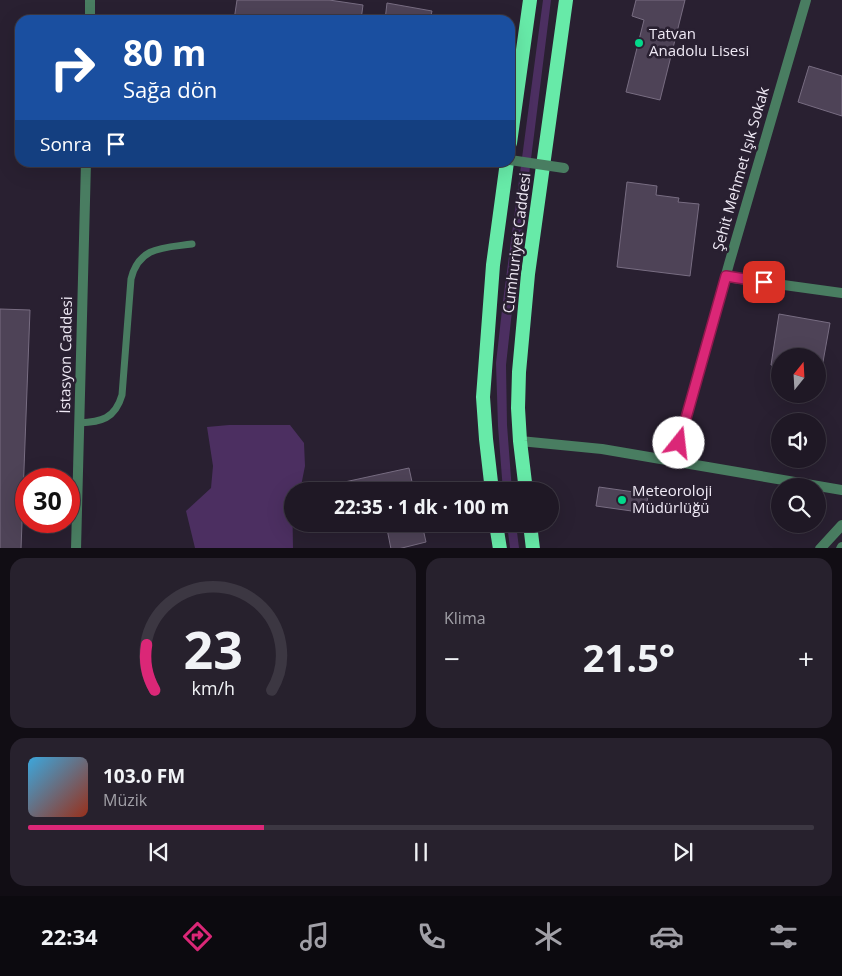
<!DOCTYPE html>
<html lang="tr">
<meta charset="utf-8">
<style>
:root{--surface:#1f1825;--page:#27212d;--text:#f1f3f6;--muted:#a1a0a7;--line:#3c3742;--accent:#db2777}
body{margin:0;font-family:"Open Sans",sans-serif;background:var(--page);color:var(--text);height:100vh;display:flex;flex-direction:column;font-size:19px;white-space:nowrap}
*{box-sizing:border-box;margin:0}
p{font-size:16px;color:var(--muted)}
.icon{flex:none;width:28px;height:28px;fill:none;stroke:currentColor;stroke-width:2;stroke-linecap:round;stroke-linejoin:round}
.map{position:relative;height:548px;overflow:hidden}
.panel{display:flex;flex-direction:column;gap:10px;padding:10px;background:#110d14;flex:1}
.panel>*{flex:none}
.top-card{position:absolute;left:15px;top:15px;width:500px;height:152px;border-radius:15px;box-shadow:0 5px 20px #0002,0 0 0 1px var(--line);background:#1a4fa0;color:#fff;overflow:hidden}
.needle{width:32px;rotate:18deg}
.controls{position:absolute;left:771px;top:348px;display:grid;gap:10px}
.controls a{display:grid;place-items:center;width:55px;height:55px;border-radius:50%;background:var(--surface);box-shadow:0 5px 20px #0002,0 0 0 1px var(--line);font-size:25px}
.speed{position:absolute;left:15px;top:468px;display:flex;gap:10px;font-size:25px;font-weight:700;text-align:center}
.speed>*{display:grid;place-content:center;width:65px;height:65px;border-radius:50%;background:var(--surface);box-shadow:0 5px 20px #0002,0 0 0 1px var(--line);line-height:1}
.speed .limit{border:8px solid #d22;background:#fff;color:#111}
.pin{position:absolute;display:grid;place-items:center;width:42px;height:42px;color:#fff;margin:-21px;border-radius:10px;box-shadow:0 2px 8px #0006}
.me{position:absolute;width:55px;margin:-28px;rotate:16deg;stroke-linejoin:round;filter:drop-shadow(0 0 4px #0008)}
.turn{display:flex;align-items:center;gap:18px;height:105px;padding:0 25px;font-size:22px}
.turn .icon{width:65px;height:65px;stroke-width:2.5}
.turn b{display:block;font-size:35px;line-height:42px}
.then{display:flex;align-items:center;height:48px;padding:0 25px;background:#0003;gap:10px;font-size:19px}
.big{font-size:38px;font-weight:700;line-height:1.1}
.panel .tile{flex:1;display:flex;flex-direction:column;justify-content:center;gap:8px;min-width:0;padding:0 18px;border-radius:15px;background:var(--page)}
.panel .dial{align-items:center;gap:0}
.dial svg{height:130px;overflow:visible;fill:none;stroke:var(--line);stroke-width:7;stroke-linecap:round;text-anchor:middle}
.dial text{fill:var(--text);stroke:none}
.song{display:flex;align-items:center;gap:15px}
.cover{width:60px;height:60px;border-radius:8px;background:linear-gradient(135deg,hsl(200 70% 55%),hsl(10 70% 35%))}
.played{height:5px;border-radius:2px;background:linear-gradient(90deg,var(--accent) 30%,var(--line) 30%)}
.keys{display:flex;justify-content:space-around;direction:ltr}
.heat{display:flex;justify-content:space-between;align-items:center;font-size:28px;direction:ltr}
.panel .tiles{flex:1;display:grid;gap:10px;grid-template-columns:1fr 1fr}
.tile:last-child{grid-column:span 2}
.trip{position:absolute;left:284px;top:482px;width:275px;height:50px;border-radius:25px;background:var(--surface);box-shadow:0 5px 20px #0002,0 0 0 1px var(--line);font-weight:700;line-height:50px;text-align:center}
.menu{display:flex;height:80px;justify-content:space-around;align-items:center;background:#0c0a0f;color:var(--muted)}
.menu .icon{width:35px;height:35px}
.menu .on{color:var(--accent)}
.menu b{font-size:22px;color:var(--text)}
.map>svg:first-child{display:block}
</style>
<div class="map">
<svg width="842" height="549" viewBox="0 0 842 549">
<rect width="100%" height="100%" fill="#292031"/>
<!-- green -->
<path fill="#4c2f61" d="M 543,0 L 551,0 L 513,302 L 506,365 L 507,425 L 512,491 L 503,491 L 498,426 L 496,363 L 503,301 Z
M 229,425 L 290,425 L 304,443 L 305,466 L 300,491 L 292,491 L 293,548 L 195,548 L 186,511 L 211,488 L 213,466 L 207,427 Z
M 507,524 L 516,524 L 519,548 L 510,548 Z"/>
<!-- building -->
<path fill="#4e4357" stroke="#786d82" d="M 237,0 L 329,0 L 363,5 L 361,20 L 234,20 Z
M 636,0 L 685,0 L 660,100 L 626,92 L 644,20 L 632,16 Z
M 387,3 L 432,11 L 430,20 L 385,20 Z
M 809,66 L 842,76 L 842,116 L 798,102 Z
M 627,182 L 657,186 L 656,195 L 679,198 L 678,202 L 699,204 L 690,276 L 617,267 Z
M 0,309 L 30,310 L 21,549 L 0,549 Z
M 779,314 L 830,323 L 821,373 L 818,373 L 818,356 L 780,356 L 780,367 L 771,365 Z
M 409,468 L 414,491 L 317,491 L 317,488 Z
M 599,487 L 648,494 L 646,513 L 596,506 Z
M 324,524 L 356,524 L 326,530 Z
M 386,524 L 422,524 L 426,542 L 398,549 L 391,549 Z"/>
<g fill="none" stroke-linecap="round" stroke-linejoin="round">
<!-- service -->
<path stroke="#497d61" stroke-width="7" d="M 79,423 C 101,422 115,419 122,395 L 131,279 C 139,246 164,248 192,244"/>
<!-- minor -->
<path stroke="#497d61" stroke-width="10" d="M 726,277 L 842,293
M 520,441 L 602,449 L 842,490
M 674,461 L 729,264 L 806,0"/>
<!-- tertiary -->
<path stroke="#497d61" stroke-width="10" d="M 90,20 L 90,0
M 76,549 L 86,162
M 820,549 L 842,525
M 841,549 L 842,547"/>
<!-- trunk -->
<path stroke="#67eaa8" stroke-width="14" d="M 510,143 L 530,0
M 492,491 L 486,439 L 483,397 L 493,265 L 507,162
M 526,491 L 520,441 L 518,408 L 519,372 L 528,274 L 566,0
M 496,524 L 500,549
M 530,524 L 533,549"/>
<!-- pedestrian-bridge -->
<path stroke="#497d61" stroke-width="10" d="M 510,160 L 564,168"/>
</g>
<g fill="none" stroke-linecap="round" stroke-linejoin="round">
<defs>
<path id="route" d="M 679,443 L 726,276 L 764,282"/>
</defs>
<!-- route casing -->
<use href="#route" stroke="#8e194d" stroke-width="12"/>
<!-- route -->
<use href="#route" stroke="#db2777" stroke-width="9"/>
</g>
<!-- markers -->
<g fill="#03d98b" stroke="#292031" stroke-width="2">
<circle cx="639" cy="43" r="5"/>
<circle cx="622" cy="500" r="5"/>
</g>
<g text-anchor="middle" stroke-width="5" stroke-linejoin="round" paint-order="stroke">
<!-- poi labels -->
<g font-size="15" fill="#efe9f5" stroke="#292031" text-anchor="start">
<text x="649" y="39">Tatvan<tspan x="649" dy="17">Anadolu Lisesi</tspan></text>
<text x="632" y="496">Meteoroloji<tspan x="632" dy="17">Müdürlüğü</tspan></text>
</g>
<!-- street labels -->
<g font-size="15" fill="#efe9f5" stroke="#292031">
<text transform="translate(741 169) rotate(-74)" y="5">Şehit Mehmet Işık Sokak</text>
<text transform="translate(517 243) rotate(-83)" y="5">Cumhuriyet Caddesi</text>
<text transform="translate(66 355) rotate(-89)" y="5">İstasyon Caddesi</text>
</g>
</g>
</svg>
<div class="controls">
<a><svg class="needle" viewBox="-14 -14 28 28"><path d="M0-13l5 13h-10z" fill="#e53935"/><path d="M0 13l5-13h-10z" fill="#a1a0a7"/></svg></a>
<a><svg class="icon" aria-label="sound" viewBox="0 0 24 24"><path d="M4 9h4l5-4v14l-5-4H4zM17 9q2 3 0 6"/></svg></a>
<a><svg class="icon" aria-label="search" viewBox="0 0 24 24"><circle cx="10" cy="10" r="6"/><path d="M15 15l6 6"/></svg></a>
</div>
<div class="speed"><div class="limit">30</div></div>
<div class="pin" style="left:764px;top:282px;background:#d93025"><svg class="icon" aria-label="arrive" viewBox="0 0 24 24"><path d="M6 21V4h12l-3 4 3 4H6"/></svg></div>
<svg class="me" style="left:679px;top:443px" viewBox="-20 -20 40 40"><circle r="19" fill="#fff"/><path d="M0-13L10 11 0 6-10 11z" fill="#db2777"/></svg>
<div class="trip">22:35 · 1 dk · 100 m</div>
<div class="top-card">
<div class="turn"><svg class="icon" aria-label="right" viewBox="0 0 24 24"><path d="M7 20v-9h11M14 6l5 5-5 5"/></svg><div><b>80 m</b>Sağa dön</div></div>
<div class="then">Sonra<svg class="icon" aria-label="arrive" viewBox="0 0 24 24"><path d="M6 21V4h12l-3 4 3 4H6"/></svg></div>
</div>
</div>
<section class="panel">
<div class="tiles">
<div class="tile dial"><svg viewBox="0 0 100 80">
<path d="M14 69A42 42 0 1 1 86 69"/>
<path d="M14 69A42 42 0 0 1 9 41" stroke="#db2777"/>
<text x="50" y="56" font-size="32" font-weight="700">23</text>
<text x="50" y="72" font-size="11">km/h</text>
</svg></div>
<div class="tile"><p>Klima</p>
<div class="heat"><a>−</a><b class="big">21.5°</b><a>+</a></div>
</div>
<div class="tile">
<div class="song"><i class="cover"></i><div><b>103.0 FM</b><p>Müzik</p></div></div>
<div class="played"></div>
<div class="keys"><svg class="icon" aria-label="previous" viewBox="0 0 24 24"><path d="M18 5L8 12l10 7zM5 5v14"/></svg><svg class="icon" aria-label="pause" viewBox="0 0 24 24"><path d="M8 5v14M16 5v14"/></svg><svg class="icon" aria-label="next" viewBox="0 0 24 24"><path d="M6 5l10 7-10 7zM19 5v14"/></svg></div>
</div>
</div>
</section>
<nav class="menu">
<b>22:34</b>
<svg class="icon on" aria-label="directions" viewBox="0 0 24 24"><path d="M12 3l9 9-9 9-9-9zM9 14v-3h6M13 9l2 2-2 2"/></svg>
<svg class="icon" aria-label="music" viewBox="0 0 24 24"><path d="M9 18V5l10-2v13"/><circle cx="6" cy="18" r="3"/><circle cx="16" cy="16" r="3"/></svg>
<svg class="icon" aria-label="phone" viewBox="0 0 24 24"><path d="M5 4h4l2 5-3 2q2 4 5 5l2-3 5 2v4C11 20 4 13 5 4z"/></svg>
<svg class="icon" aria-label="climate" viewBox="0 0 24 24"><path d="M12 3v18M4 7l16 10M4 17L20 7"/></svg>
<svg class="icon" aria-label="car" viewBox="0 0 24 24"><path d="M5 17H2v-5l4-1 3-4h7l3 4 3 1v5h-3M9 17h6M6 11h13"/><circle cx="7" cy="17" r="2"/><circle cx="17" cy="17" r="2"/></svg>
<svg class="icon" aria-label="filters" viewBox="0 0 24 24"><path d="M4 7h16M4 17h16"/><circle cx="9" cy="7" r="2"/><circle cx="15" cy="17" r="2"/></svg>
</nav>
